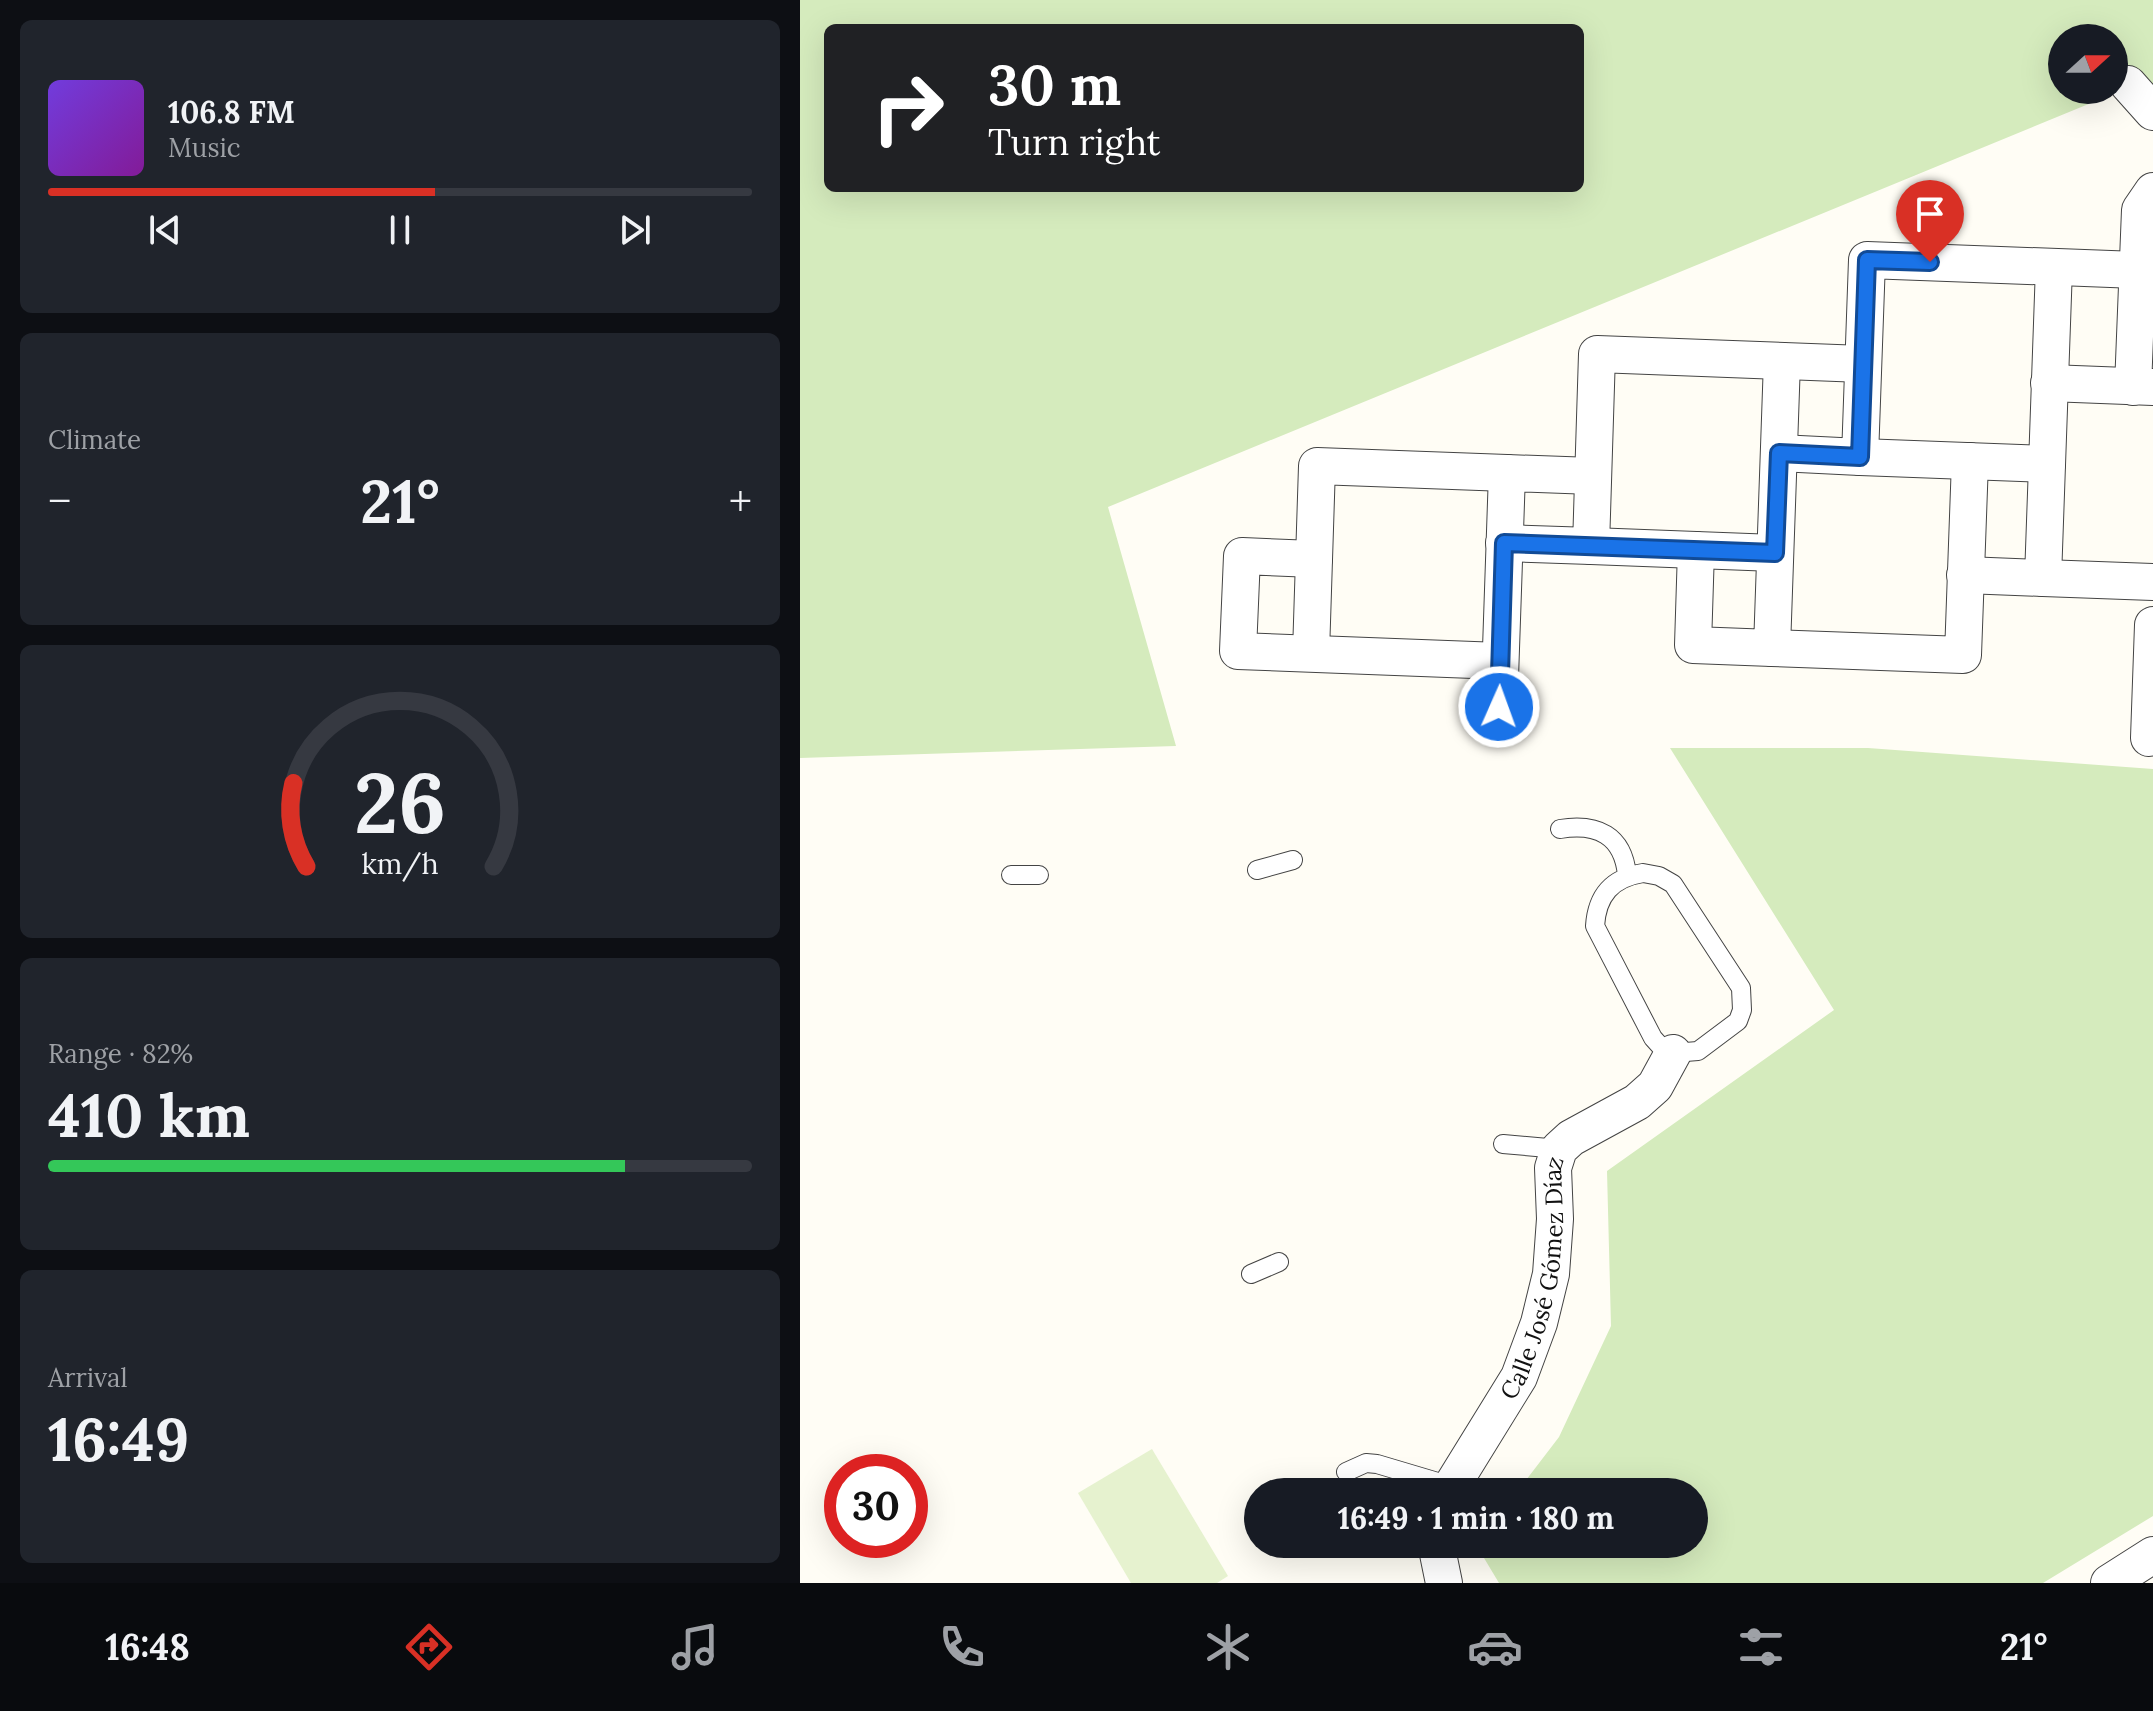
<!DOCTYPE html>
<meta charset="utf-8">
<style>
:root{--surface:#171b24;--page:#20242c;--text:#f1f3f6;--muted:#9ea1a6;--line:#363941;--accent:#d93025}
body{margin:0;font-family:Lora,serif;background:var(--page);color:var(--text);height:100vh;display:flex;flex-direction:column;font-size:30px;white-space:nowrap}
*{box-sizing:border-box;margin:0}
p{font-size:26px;color:var(--muted)}
.icon{flex:none;width:44px;height:44px;fill:none;stroke:currentColor;stroke-width:2;stroke-linecap:round;stroke-linejoin:round}
.map{position:relative;flex:1;overflow:hidden}
.drawer{display:flex;flex-direction:column;gap:20px;padding:20px;background:#0d0f14;width:800px}
.drawer>*{flex:none}
.banner{position:absolute;left:24px;top:24px;width:760px;height:168px;border-radius:12px;box-shadow:0 8px 32px #0002;background:#202124;color:#fff;overflow:hidden}
.needle{width:52px;rotate:69deg}
.buttons{position:absolute;left:1248px;top:24px;display:grid;gap:16px}
.buttons a{display:grid;place-items:center;width:80px;height:80px;border-radius:50%;background:var(--surface);box-shadow:0 8px 32px #0002;font-size:40px}
.speed{position:absolute;left:24px;top:1454px;display:flex;gap:16px;font-size:40px;font-weight:700;text-align:center}
.speed>*{display:grid;place-content:center;width:104px;height:104px;border-radius:50%;background:var(--surface);box-shadow:0 8px 32px #0002;line-height:1}
.speed .limit{border:12px solid #d22;background:#fff;color:#111}
.pin{position:absolute;display:grid;place-items:center;width:68px;height:68px;color:#fff;margin:-82px -34px;border-radius:50% 50% 50% 0;rotate:-45deg;box-shadow:0 0 8px #0007}
.pin .icon{rotate:45deg}
.me{position:absolute;width:88px;margin:-44px;rotate:2deg;stroke-linejoin:round;filter:drop-shadow(0 0 6px #0008)}
.turn{display:flex;align-items:center;gap:28px;height:168px;padding:0 32px;font-size:36px}
.turn .icon{width:104px;height:104px;stroke-width:2.5}
.turn b{display:block;font-size:56px;line-height:68px}
.big{font-size:60px;font-weight:700;line-height:1.1}
.drawer .card{flex:1;display:flex;flex-direction:column;justify-content:center;gap:12px;min-width:0;padding:0 28px;border-radius:12px;background:var(--page)}
.drawer .dial{align-items:center;gap:0}
.dial svg{height:208px;overflow:visible;fill:none;stroke:var(--line);stroke-width:7;stroke-linecap:round;text-anchor:middle}
.dial text{fill:var(--text);stroke:none}
.song{display:flex;align-items:center;gap:24px}
.cover{width:96px;height:96px;border-radius:12px;background:linear-gradient(135deg,hsl(260 70% 55%),hsl(290 70% 35%))}
.played{height:8px;border-radius:4px;background:linear-gradient(90deg,var(--accent) 55%,var(--line) 55%)}
.keys{display:flex;justify-content:space-around;direction:ltr}
.heat{display:flex;justify-content:space-between;align-items:center;font-size:44px;direction:ltr}
.charge{height:12px;border-radius:6px;background:linear-gradient(90deg,#34c759 82%,var(--line) 0)}
.trip{position:absolute;left:444px;top:1478px;width:464px;height:80px;border-radius:40px;background:var(--surface);box-shadow:0 8px 32px #0002;font-weight:700;line-height:80px;text-align:center}
.tab-bar{display:flex;height:128px;justify-content:space-around;align-items:center;background:#090b0e;color:var(--muted)}
.tab-bar .icon{width:56px;height:56px}
.tab-bar .selected{color:var(--accent)}
.tab-bar b{font-size:36px;color:var(--text)}
main{display:flex;flex:1;min-height:0}
.map>svg:first-child{display:block}
</style>
<main>
<section class="drawer">
<div class="card">
<div class="song"><i class="cover"></i><div><b>106.8 FM</b><p>Music</p></div></div>
<div class="played"></div>
<div class="keys"><svg class="icon" aria-label="previous" viewBox="0 0 24 24"><path d="M18 5L8 12l10 7zM5 5v14"/></svg><svg class="icon" aria-label="pause" viewBox="0 0 24 24"><path d="M8 5v14M16 5v14"/></svg><svg class="icon" aria-label="next" viewBox="0 0 24 24"><path d="M6 5l10 7-10 7zM19 5v14"/></svg></div>
</div>
<div class="card"><p>Climate</p>
<div class="heat"><a>−</a><b class="big">21°</b><a>+</a></div>
</div>
<div class="card dial"><svg viewBox="0 0 100 80">
<path d="M14 69A42 42 0 1 1 86 69"/>
<path d="M14 69A42 42 0 0 1 9 37" stroke="#d93025"/>
<text x="50" y="56" font-size="32" font-weight="700">26</text>
<text x="50" y="72" font-size="11">km/h</text>
</svg></div>
<div class="card"><p>Range · 82%</p><b class="big">410 km</b><div class="charge"></div></div>
<div class="card"><p>Arrival</p><b class="big">16:49</b></div>
</section>
<div class="map">
<svg width="1353" height="1583" viewBox="0 0 1353 1583">
<rect width="100%" height="100%" fill="#fffdf5"/>
<!-- green -->
<path fill="#d5ebbd" fill-rule="evenodd" d="M 0,0 L 1353,0 L 1353,86 L 1347,80 L 308,507 L 376,746 L 0,758 ZM 28,28 L 780,28 L 780,188 L 28,188 ZM 1262,38 L 1314,38 L 1314,90 L 1262,90 Z
M 870,748 L 1068,748 L 1353,769 L 1353,1516 L 1243,1583 L 699,1583 L 681,1553 L 686,1544 L 894,1544 L 894,1492 L 717,1492 L 759,1437 L 811,1326 L 807,1171 L 1034,1010 Z"/>
<!-- pitch -->
<path fill="#e6f2cf" d="M 352,1449 L 428,1576 L 417,1583 L 331,1583 L 278,1493 Z"/>
<g fill="none" stroke-linecap="round" stroke-linejoin="round">
<defs>
<path id="lane" d="M 760,829 C 797,823 823,835 827,875
M 457,870 L 493,860
M 843,873 L 859,876 L 873,884 L 941,988 L 942,1010 L 938,1021 L 898,1051 L 873,1053 L 862,1048 L 853,1038 L 795,926 C 797,895 812,878 843,873 Z
M 211,875 L 239,875
M 703,1144 L 759,1149
M 451,1274 L 479,1262
M 546,1472 L 566,1463 L 577,1464 L 651,1486"/>
<g id="street">
<path d="M 1328,84 L 1353,112"/>
<path d="M 1249,383 L 1353,387"/>
<path d="M 1333,387 L 1340,210 L 1353,191"/>
<path d="M 979,453 L 1060,457 L 1067,260 L 1337,270"/>
<path d="M 1060,457 L 1247,464"/>
<path d="M 704,543 L 791,546 L 797,354 L 1063,364"/>
<path d="M 791,546 L 975,553"/>
<path d="M 896,550 L 893,645 L 972,648 L 982,361"/>
<path d="M 514,559 L 442,556 L 438,651 L 700,661"/>
<path d="M 1165,575 L 1243,578 L 1254,267"/>
<path d="M 1243,578 L 1353,582"/>
<path d="M 972,648 L 1163,655 L 1170,461"/>
<path d="M 511,653 L 517,466 L 707,473"/>
<path d="M 699,707 L 707,473 L 793,476"/>
<path d="M 1349,738 L 1353,625"/>
<path id="s1" d="M 648,1492 L 719,1377 L 739,1323 L 751,1274 L 755,1219 L 753,1168 L 759,1149 L 771,1138 L 837,1102 L 855,1086 L 873,1053"/>
<path d="M 636,1544 L 644,1583"/>
<path d="M 1309,1583 L 1353,1555"/>
</g>
</defs>
<!-- lane casing -->
<use href="#lane" stroke="#444" stroke-width="20"/>
<!-- street casing -->
<use href="#street" stroke="#444" stroke-width="38"/>
<!-- lane -->
<use href="#lane" stroke="#fff" stroke-width="18"/>
<!-- street -->
<use href="#street" stroke="#fff" stroke-width="36"/>
</g>
<g fill="none" stroke-linecap="round" stroke-linejoin="round">
<defs>
<path id="route" d="M 699,707 L 704,543 L 975,553 L 979,453 L 1060,457 L 1067,260 L 1130,262"/>
</defs>
<!-- route casing -->
<use href="#route" stroke="#114b97" stroke-width="20"/>
<!-- route -->
<use href="#route" stroke="#1a73e8" stroke-width="14"/>
</g>
<g text-anchor="middle" stroke-width="8" stroke-linejoin="round" paint-order="stroke">
<!-- street labels -->
<g font-size="24" fill="#111" stroke="#fff">
<text dy="8" stroke="none"><textPath href="#s1" startOffset="236">Calle José Gómez Díaz</textPath></text>
</g>
</g>
</svg>
<div class="buttons">
<a><svg class="needle" viewBox="-14 -14 28 28"><path d="M0-13l5 13h-10z" fill="#e53935"/><path d="M0 13l5-13h-10z" fill="#9ea1a6"/></svg></a>
</div>
<div class="speed"><div class="limit">30</div></div>
<div class="pin" style="left:1130px;top:262px;background:#d93025"><svg class="icon" aria-label="arrive" viewBox="0 0 24 24"><path d="M6 21V4h12l-3 4 3 4H6"/></svg></div>
<svg class="me" style="left:699px;top:707px" viewBox="-20 -20 40 40"><circle r="17" fill="#1a73e8" stroke="#fff" stroke-width="3"/><path d="M0-11L8 9 0 5-8 9z" fill="#fff"/></svg>
<div class="trip">16:49 · 1 min · 180 m</div>
<div class="banner">
<div class="turn"><svg class="icon" aria-label="right" viewBox="0 0 24 24"><path d="M7 20v-9h11M14 6l5 5-5 5"/></svg><div><b>30 m</b>Turn right</div></div>
</div>
</div>
</main>
<nav class="tab-bar">
<b>16:48</b>
<svg class="icon selected" aria-label="directions" viewBox="0 0 24 24"><path d="M12 3l9 9-9 9-9-9zM9 14v-3h6M13 9l2 2-2 2"/></svg>
<svg class="icon" aria-label="music" viewBox="0 0 24 24"><path d="M9 18V5l10-2v13"/><circle cx="6" cy="18" r="3"/><circle cx="16" cy="16" r="3"/></svg>
<svg class="icon" aria-label="phone" viewBox="0 0 24 24"><path d="M5 4h4l2 5-3 2q2 4 5 5l2-3 5 2v4C11 20 4 13 5 4z"/></svg>
<svg class="icon" aria-label="climate" viewBox="0 0 24 24"><path d="M12 3v18M4 7l16 10M4 17L20 7"/></svg>
<svg class="icon" aria-label="car" viewBox="0 0 24 24"><path d="M5 17H2v-5l4-1 3-4h7l3 4 3 1v5h-3M9 17h6M6 11h13"/><circle cx="7" cy="17" r="2"/><circle cx="17" cy="17" r="2"/></svg>
<svg class="icon" aria-label="filters" viewBox="0 0 24 24"><path d="M4 7h16M4 17h16"/><circle cx="9" cy="7" r="2"/><circle cx="15" cy="17" r="2"/></svg>
<b>21°</b>
</nav>
